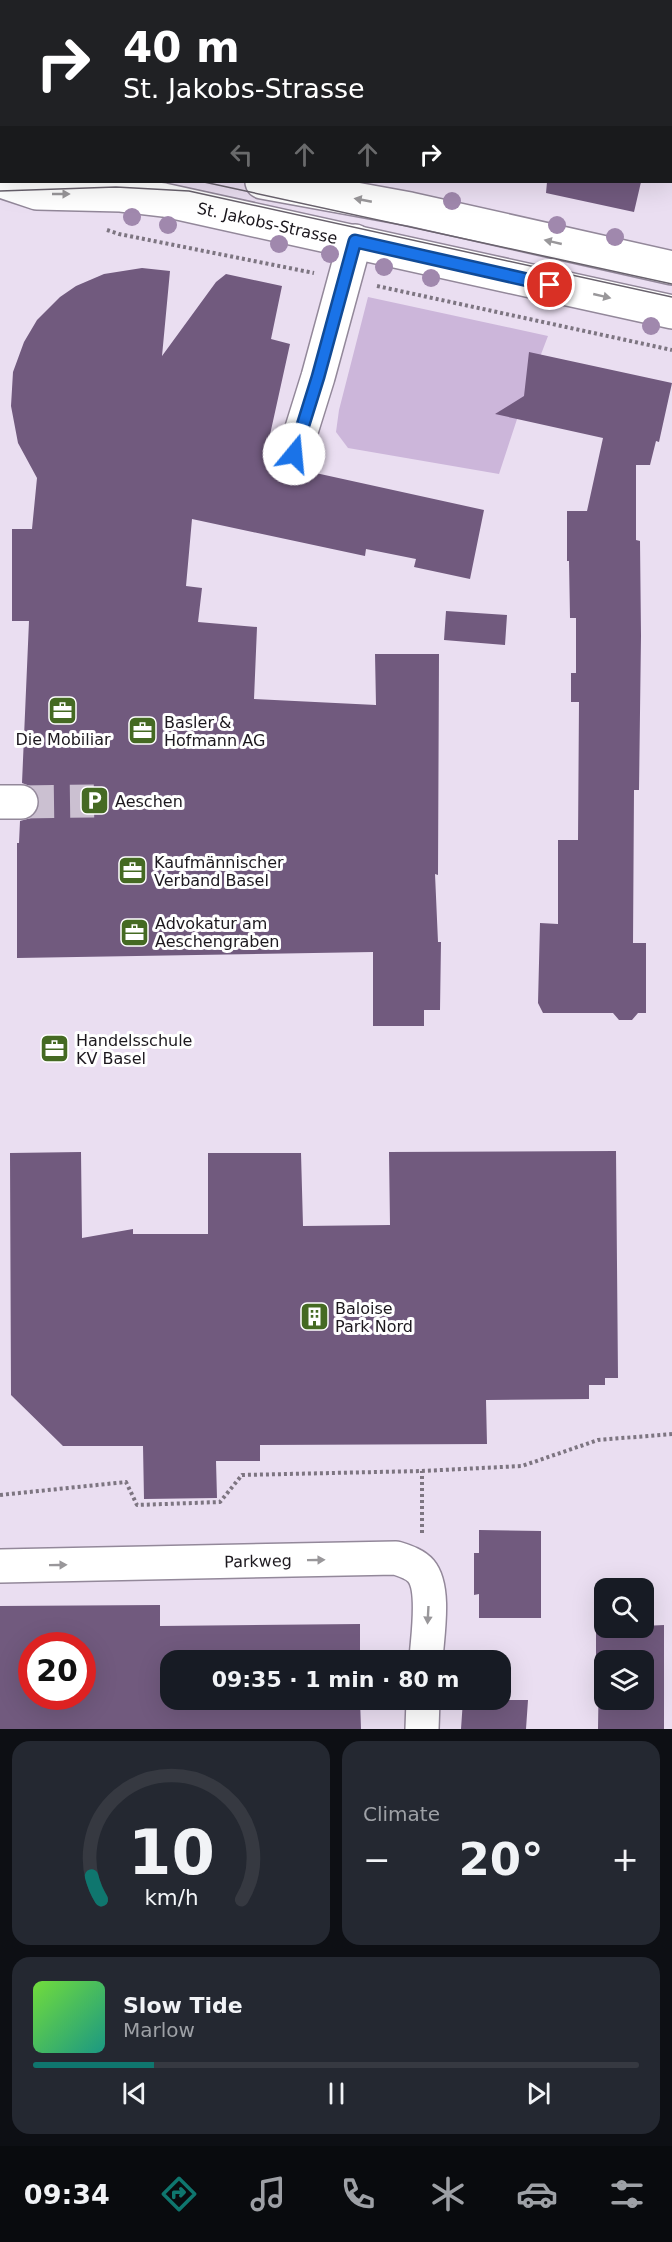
<!DOCTYPE html>
<meta charset="utf-8">
<style>
:root{--surface:#171b24;--page:#242831;--text:#f1f3f6;--muted:#9ea1a6;--line:#363941;--accent:#0f766e}
body{margin:0;font-family:"DejaVu Sans",sans-serif;background:var(--page);color:var(--text);height:100vh;display:flex;flex-direction:column;font-size:22px;white-space:nowrap}
*{box-sizing:border-box;margin:0}
p{font-size:20px;color:var(--muted)}
.icon{flex:none;width:33px;height:33px;fill:none;stroke:currentColor;stroke-width:2;stroke-linecap:round;stroke-linejoin:round}
.map{position:relative;height:1729px;overflow:hidden}
.sheet{display:flex;flex-direction:column;gap:12px;padding:12px;background:#0d0f14;flex:1}
.sheet>*{flex:none}
.guide{position:absolute;left:0px;top:0px;width:672px;height:183px;box-shadow:0 6px 24px #0002;background:#202124;color:#fff;overflow:hidden}
.tools{position:absolute;left:594px;top:1578px;display:grid;gap:12px}
.tools a{display:grid;place-items:center;width:60px;height:60px;border-radius:12px;background:var(--surface);box-shadow:0 6px 24px #0002;font-size:30px}
.speed{position:absolute;left:18px;top:1632px;display:flex;gap:12px;font-size:30px;font-weight:700;text-align:center}
.speed>*{display:grid;place-content:center;width:78px;height:78px;border-radius:50%;background:var(--surface);box-shadow:0 6px 24px #0002;line-height:1}
.speed .limit{border:9px solid #d22;background:#fff;color:#111}
.pin{position:absolute;display:grid;place-items:center;width:51px;height:51px;color:#fff;margin:-26px;border:3px solid #fff;border-radius:50%;box-shadow:0 2px 6px #0007}
.me{position:absolute;width:66px;margin:-33px;rotate:17deg;stroke-linejoin:round;filter:drop-shadow(0 0 4px #0008)}
.turn{display:flex;align-items:center;gap:21px;height:126px;padding:0 24px;font-size:27px}
.turn .icon{width:78px;height:78px;stroke-width:2.5}
.turn b{display:block;font-size:42px;line-height:51px}
.lanes{display:flex;align-items:center;height:57px;padding:0 24px;background:#0003;justify-content:center;gap:30px;direction:ltr}
.lanes .off{opacity:.35}
.big{font-size:45px;font-weight:800;line-height:1.1}
.sheet .widget{flex:1;display:flex;flex-direction:column;justify-content:center;gap:9px;min-width:0;padding:0 21px;border-radius:18px;background:var(--page)}
.sheet .dial{align-items:center;gap:0}
.dial svg{height:156px;overflow:visible;fill:none;stroke:var(--line);stroke-width:7;stroke-linecap:round;text-anchor:middle}
.dial text{fill:var(--text);stroke:none}
.song{display:flex;align-items:center;gap:18px}
.cover{width:72px;height:72px;border-radius:9px;background:linear-gradient(135deg,hsl(100 70% 55%),hsl(170 70% 35%))}
.played{height:6px;border-radius:3px;background:linear-gradient(90deg,var(--accent) 20%,var(--line) 20%)}
.keys{display:flex;justify-content:space-around;direction:ltr}
.heat{display:flex;justify-content:space-between;align-items:center;font-size:33px;direction:ltr}
.sheet .tiles{flex:1;display:grid;gap:12px;grid-template-columns:1fr 1fr}
.widget:last-child{grid-column:span 2}
.trip{position:absolute;left:160px;top:1650px;width:351px;height:60px;border-radius:18px;background:var(--surface);box-shadow:0 6px 24px #0002;font-weight:800;line-height:60px;text-align:center}
.dock{display:flex;height:96px;justify-content:space-around;align-items:center;background:#090b0e;color:var(--muted)}
.dock .icon{width:42px;height:42px}
.dock .on{color:var(--accent)}
.dock b{font-size:27px;color:var(--text)}
.map>svg:first-child{display:block}
</style>
<div class="map">
<svg width="672" height="1729" viewBox="0 0 672 1729">
<rect width="100%" height="100%" fill="#eadef1"/>
<!-- green -->
<path fill="#ccb6da" d="M 368,297 L 548,336 L 522,404 L 499,474 L 348,448 L 336,432 L 339,410 Z"/>
<!-- building -->
<path fill="#715a7e" fill-rule="evenodd" d="M 547,182 L 641,182 L 634,212 L 546,193 Z
M 142,268 L 170,271 L 162,356 L 216,282 L 226,274 L 282,286 L 271,339 L 290,344 L 264,462 L 279,465 L 289,472 L 302,470 L 484,510 L 470,579 L 414,567 L 416,559 L 366,549 L 365,556 L 192,519 L 186,586 L 202,588 L 198,622 L 257,627 L 254,699 L 376,705 L 375,654 L 439,654 L 438,875 L 435,874 L 438,942 L 441,942 L 440,1010 L 424,1010 L 424,1026 L 373,1026 L 373,952 L 17,958 L 17,843 L 19,843 L 20,821 L 31,818 L 37,811 L 40,801 L 37,792 L 30,786 L 22,783 L 29,621 L 12,621 L 12,529 L 32,529 L 37,478 L 18,443 L 11,406 L 13,372 L 24,342 L 37,320 L 60,297 L 76,286 L 104,274 Z
M 529,352 L 672,383 L 659,442 L 656,441 L 650,465 L 636,465 L 636,540 L 640,541 L 641,636 L 639,790 L 634,790 L 633,943 L 646,943 L 646,1013 L 638,1013 L 632,1020 L 619,1020 L 613,1013 L 543,1013 L 538,1003 L 540,923 L 558,924 L 558,840 L 578,840 L 579,702 L 571,702 L 571,673 L 576,673 L 576,618 L 570,618 L 569,561 L 567,561 L 567,511 L 587,511 L 603,438 L 495,414 L 524,396 Z
M 446,611 L 507,615 L 505,645 L 444,640 Z
M 616,1151 L 618,1378 L 605,1378 L 605,1385 L 589,1385 L 589,1399 L 486,1400 L 487,1444 L 260,1445 L 260,1461 L 216,1461 L 217,1498 L 144,1499 L 143,1446 L 63,1446 L 11,1395 L 10,1153 L 81,1152 L 82,1238 L 133,1229 L 133,1234 L 208,1234 L 208,1153 L 301,1153 L 303,1226 L 390,1225 L 389,1152 Z
M 479,1530 L 541,1531 L 541,1618 L 479,1618 L 479,1594 L 474,1595 L 474,1553 L 479,1553 Z
M 160,1605 L 160,1626 L 360,1624 L 360,1660 L 171,1660 L 171,1700 L 360,1700 L 361,1729 L 0,1729 L 0,1606 ZM 32,1646 L 82,1646 L 82,1696 L 32,1696 Z
M 603,1625 L 604,1628 L 664,1625 L 664,1729 L 598,1729 L 599,1665 L 596,1665 L 596,1629 L 603,1629 ZM 604,1660 L 644,1660 L 644,1700 L 604,1700 Z
M 463,1700 L 528,1700 L 526,1729 L 461,1729 Z"/>
<g fill="none" stroke-linecap="round" stroke-linejoin="round">
<!-- minor-tunnel -->
<path stroke="#cbc0d1" stroke-width="33" stroke-dasharray="33 16" stroke-linecap="butt" d="M 21,802 L 94,801"/>
<defs>
<g id="minor">
<path d="M 424,0 L 425,2"/>
<path d="M 355,2 L 355,0"/>
<path d="M 294,454 L 318,377 L 355,241"/>
<path d="M 0,802 L 21,802"/>
<path id="s1" d="M 0,1566 L 396,1558 C 405,1561 415,1564 421,1571 C 436,1589 427,1638 426,1660"/>
<path d="M 422,1729 L 423,1700"/>
</g>
<g id="major">
<path d="M 13,2 L 14,0"/>
<path d="M 0,83 L 2,71"/>
<path id="s2" d="M 4,182 L 37,193 L 121,195 L 164,200 L 672,312"/>
<path d="M 262,182 L 410,209 L 672,268"/>
</g>
</defs>
<!-- minor casing -->
<use href="#minor" stroke="#93889a" stroke-width="36"/>
<!-- major casing -->
<use href="#major" stroke="#93889a" stroke-width="36"/>
<!-- path -->
<path stroke="#7d7581" stroke-width="4" stroke-dasharray="3 3" stroke-linecap="butt" d="M 107,230 L 119,234 L 314,273
M 377,286 L 672,350
M 0,1495 L 126,1482 L 137,1505 L 220,1502 L 242,1475 L 422,1471 L 522,1466 L 598,1440 L 672,1434
M 422,1533 L 422,1471"/>
<!-- minor -->
<use href="#minor" stroke="#fff" stroke-width="33"/>
<!-- major -->
<use href="#major" stroke="#fff" stroke-width="33"/>
<!-- tram -->
<path stroke="#69626d" stroke-width="1.5" d="M 0,118 L 2,120
M 0,145 L 2,146
M 0,178 L 2,178
M 204,182 L 672,284
M 0,191 L 116,187 L 189,191 L 672,297"/>
</g>
<!-- trees -->
<g fill="#a088ad">
<circle cx="452" cy="201" r="9"/>
<circle cx="132" cy="217" r="9"/>
<circle cx="168" cy="225" r="9"/>
<circle cx="557" cy="225" r="9"/>
<circle cx="615" cy="237" r="9"/>
<circle cx="279" cy="244" r="9"/>
<circle cx="330" cy="254" r="9"/>
<circle cx="384" cy="267" r="9"/>
<circle cx="431" cy="278" r="9"/>
<circle cx="651" cy="326" r="9"/>
</g>
<!-- one-way arrows -->
<defs><path id="oneway-solid" d="M-6-.8H1V-3.2L6.5 0L1 3.2V.8H-6Z" transform="scale(1.5)"/></defs>
<g fill="#99979a">
<use href="#oneway-solid" transform="translate(61 194)"/>
<use href="#oneway-solid" transform="translate(363 200) rotate(-169)"/>
<use href="#oneway-solid" transform="translate(553 242) rotate(-167)"/>
<use href="#oneway-solid" transform="translate(602 296) rotate(13)"/>
<use href="#oneway-solid" transform="translate(316 1560) rotate(-1)"/>
<use href="#oneway-solid" transform="translate(58 1565) rotate(-1)"/>
<use href="#oneway-solid" transform="translate(428 1615) rotate(93)"/>
</g>
<g fill="none" stroke-linecap="round" stroke-linejoin="round">
<defs>
<path id="route" d="M 294,454 L 318,377 L 355,241 L 550,285"/>
</defs>
<!-- route casing -->
<use href="#route" stroke="#114b97" stroke-width="15"/>
<!-- route -->
<use href="#route" stroke="#1a73e8" stroke-width="10"/>
</g>
<!-- icons -->
<defs>
<symbol id="office-square" viewBox="-11 -11 22 22"><rect x="-9" y="-9" width="18" height="18" rx="4" fill="#456a23" stroke="#fff"/><path d="M-6-3h4V-5.5h4V-3h4V5H-6ZM-1-4.5V-3h2v-1.5ZM-6 0V1H6V0Z" fill="#fff"/></symbol>
<symbol id="parking-square" viewBox="-11 -11 22 22"><rect x="-9" y="-9" width="18" height="18" rx="4" fill="#456a23" stroke="#fff"/><path d="M-3.5-5.5H1a3.5 3.5 0 0 1 0 7H-1V5.5H-3.5ZM-1-3.4V-.6H.8a1.4 1.4 0 0 0 0-2.8Z" fill="#fff"/></symbol>
<symbol id="building-square" viewBox="-11 -11 22 22"><rect x="-9" y="-9" width="18" height="18" rx="4" fill="#456a23" stroke="#fff"/><path d="M-4-6H4V6H1V3H-1V6H-4ZM-2.5-4.3h1.7v1.8h-1.7ZM.8-4.3h1.7v1.8H.8ZM-2.5-1h1.7V.8h-1.7ZM.8-1h1.7V.8H.8Z" fill="#fff"/></symbol>
</defs>
<g fill-rule="evenodd">
<use href="#office-square" x="46" y="694" width="33" height="33"/>
<use href="#office-square" x="126" y="714" width="33" height="33"/>
<use href="#parking-square" x="78" y="784" width="33" height="33"/>
<use href="#office-square" x="116" y="854" width="33" height="33"/>
<use href="#office-square" x="118" y="916" width="33" height="33"/>
<use href="#office-square" x="38" y="1032" width="33" height="33"/>
<use href="#building-square" x="298" y="1300" width="33" height="33"/>
</g>
<g text-anchor="middle" stroke-width="6" stroke-linejoin="round" paint-order="stroke">
<!-- street labels -->
<g font-size="16" fill="#1c181e" stroke="#fff">
<text dy="6" stroke="none"><textPath href="#s2" startOffset="268">St. Jakobs-Strasse</textPath></text>
<text dy="6" stroke="none"><textPath href="#s1" startOffset="258">Parkweg</textPath></text>
</g>
<!-- poi labels -->
<g font-size="16" fill="#1c181e" stroke="#fff" text-anchor="start">
<text x="164" y="728">Basler &amp;<tspan x="164" dy="18">Hofmann AG</tspan></text>
<text x="63" y="745" text-anchor="middle">Die Mobiliar</text>
<text x="115" y="807">Aeschen</text>
<text x="154" y="868">Kaufmännischer<tspan x="154" dy="18">Verband Basel</tspan></text>
<text x="155" y="929">Advokatur am<tspan x="155" dy="18">Aeschengraben</tspan></text>
<text x="76" y="1046">Handelsschule<tspan x="76" dy="18">KV Basel</tspan></text>
<text x="335" y="1314">Baloise<tspan x="335" dy="18">Park Nord</tspan></text>
</g>
</g>
</svg>
<div class="tools">
<a><svg class="icon" aria-label="search" viewBox="0 0 24 24"><circle cx="10" cy="10" r="6"/><path d="M15 15l6 6"/></svg></a>
<a><svg class="icon" aria-label="layers" viewBox="0 0 24 24"><path d="M12 4l9 5-9 5-9-5zM3 14l9 5 9-5"/></svg></a>
</div>
<div class="speed"><div class="limit">20</div></div>
<div class="pin" style="left:550px;top:285px;background:#d93025"><svg class="icon" aria-label="arrive" viewBox="0 0 24 24"><path d="M6 21V4h12l-3 4 3 4H6"/></svg></div>
<svg class="me" style="left:294px;top:454px" viewBox="-20 -20 40 40"><circle r="19" fill="#fff"/><path d="M0-13L10 11 0 6-10 11z" fill="#1a73e8"/></svg>
<div class="trip">09:35 · 1 min · 80 m</div>
<div class="guide">
<div class="turn"><svg class="icon" aria-label="right" viewBox="0 0 24 24"><path d="M7 20v-9h11M14 6l5 5-5 5"/></svg><div><b>40 m</b>St. Jakobs-Strasse</div></div>
<div class="lanes"><svg class="icon off" aria-label="left" viewBox="0 0 24 24"><path d="M17 20v-9H6M10 6l-5 5 5 5"/></svg><svg class="icon off" aria-label="ahead" viewBox="0 0 24 24"><path d="M12 20V5M6 11l6-6 6 6"/></svg><svg class="icon off" aria-label="ahead" viewBox="0 0 24 24"><path d="M12 20V5M6 11l6-6 6 6"/></svg><svg class="icon" aria-label="right" viewBox="0 0 24 24"><path d="M7 20v-9h11M14 6l5 5-5 5"/></svg></div>
</div>
</div>
<section class="sheet">
<div class="tiles">
<div class="widget dial"><svg viewBox="0 0 100 80">
<path d="M14 69A42 42 0 1 1 86 69"/>
<path d="M14 69A42 42 0 0 1 9 57" stroke="#0f766e"/>
<text x="50" y="56" font-size="32" font-weight="700">10</text>
<text x="50" y="72" font-size="11">km/h</text>
</svg></div>
<div class="widget"><p>Climate</p>
<div class="heat"><a>−</a><b class="big">20°</b><a>+</a></div>
</div>
<div class="widget">
<div class="song"><i class="cover"></i><div><b>Slow Tide</b><p>Marlow</p></div></div>
<div class="played"></div>
<div class="keys"><svg class="icon" aria-label="previous" viewBox="0 0 24 24"><path d="M18 5L8 12l10 7zM5 5v14"/></svg><svg class="icon" aria-label="pause" viewBox="0 0 24 24"><path d="M8 5v14M16 5v14"/></svg><svg class="icon" aria-label="next" viewBox="0 0 24 24"><path d="M6 5l10 7-10 7zM19 5v14"/></svg></div>
</div>
</div>
</section>
<nav class="dock">
<b>09:34</b>
<svg class="icon on" aria-label="directions" viewBox="0 0 24 24"><path d="M12 3l9 9-9 9-9-9zM9 14v-3h6M13 9l2 2-2 2"/></svg>
<svg class="icon" aria-label="music" viewBox="0 0 24 24"><path d="M9 18V5l10-2v13"/><circle cx="6" cy="18" r="3"/><circle cx="16" cy="16" r="3"/></svg>
<svg class="icon" aria-label="phone" viewBox="0 0 24 24"><path d="M5 4h4l2 5-3 2q2 4 5 5l2-3 5 2v4C11 20 4 13 5 4z"/></svg>
<svg class="icon" aria-label="climate" viewBox="0 0 24 24"><path d="M12 3v18M4 7l16 10M4 17L20 7"/></svg>
<svg class="icon" aria-label="car" viewBox="0 0 24 24"><path d="M5 17H2v-5l4-1 3-4h7l3 4 3 1v5h-3M9 17h6M6 11h13"/><circle cx="7" cy="17" r="2"/><circle cx="17" cy="17" r="2"/></svg>
<svg class="icon" aria-label="filters" viewBox="0 0 24 24"><path d="M4 7h16M4 17h16"/><circle cx="9" cy="7" r="2"/><circle cx="15" cy="17" r="2"/></svg>
</nav>
